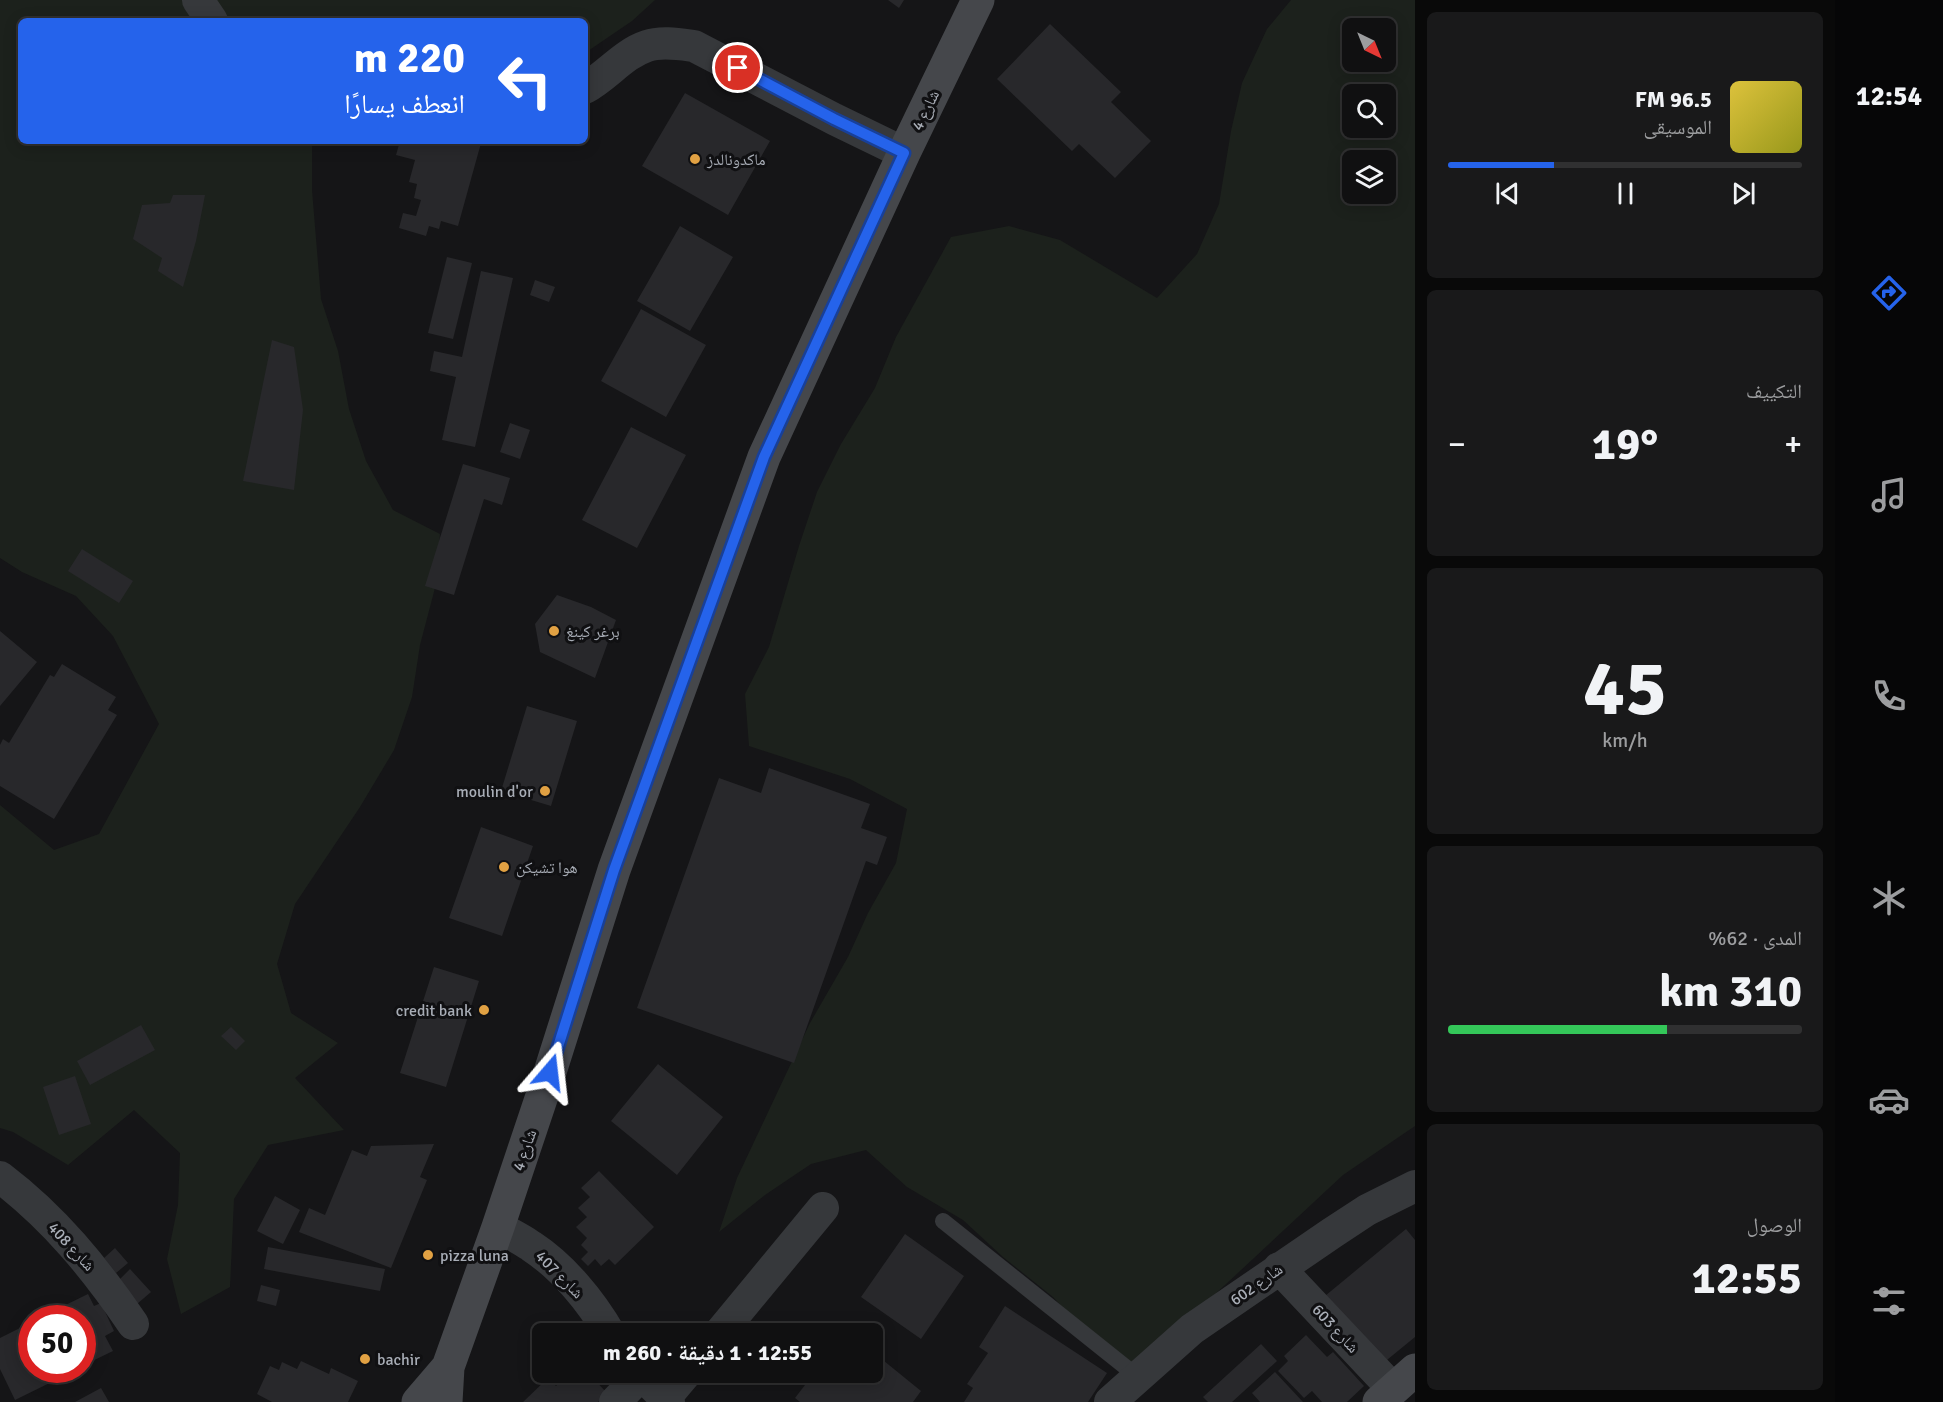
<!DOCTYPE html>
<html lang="ar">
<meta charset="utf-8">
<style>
:root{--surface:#101011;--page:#19191a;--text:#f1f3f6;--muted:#9c9d9f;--line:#303031;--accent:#2563eb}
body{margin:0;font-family:Signika,"Noto Naskh Arabic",sans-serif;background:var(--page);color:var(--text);direction:rtl;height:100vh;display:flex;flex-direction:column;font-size:22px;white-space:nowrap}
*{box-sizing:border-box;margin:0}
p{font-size:20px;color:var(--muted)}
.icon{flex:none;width:33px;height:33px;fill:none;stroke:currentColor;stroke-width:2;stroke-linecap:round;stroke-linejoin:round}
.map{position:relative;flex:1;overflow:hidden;direction:ltr}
.panel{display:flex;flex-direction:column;gap:12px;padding:12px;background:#090909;width:420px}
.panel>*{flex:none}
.banner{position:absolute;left:18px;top:18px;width:570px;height:126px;border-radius:9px;box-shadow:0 3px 15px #0003,0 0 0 2px var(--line);direction:rtl;background:#2563eb;color:#fff;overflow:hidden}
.needle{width:39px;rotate:137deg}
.controls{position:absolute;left:1342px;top:18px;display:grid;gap:12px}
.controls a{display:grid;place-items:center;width:54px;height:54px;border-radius:9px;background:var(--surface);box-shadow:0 3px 15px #0003,0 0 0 2px var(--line);font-size:30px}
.speed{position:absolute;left:18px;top:1305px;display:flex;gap:12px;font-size:30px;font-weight:700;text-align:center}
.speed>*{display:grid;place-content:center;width:78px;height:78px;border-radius:50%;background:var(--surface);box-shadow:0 3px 15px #0003,0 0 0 2px var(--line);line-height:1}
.speed .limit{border:9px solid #d22;background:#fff;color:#111}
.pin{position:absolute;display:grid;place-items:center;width:51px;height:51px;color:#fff;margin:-26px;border:3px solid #fff;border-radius:50%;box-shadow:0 2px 6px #0007}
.me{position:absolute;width:66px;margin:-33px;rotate:17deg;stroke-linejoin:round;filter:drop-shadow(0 0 4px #0008)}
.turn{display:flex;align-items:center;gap:21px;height:126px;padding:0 24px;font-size:27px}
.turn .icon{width:78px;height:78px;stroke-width:2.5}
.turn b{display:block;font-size:42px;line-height:51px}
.big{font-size:45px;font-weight:800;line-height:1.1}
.panel .tile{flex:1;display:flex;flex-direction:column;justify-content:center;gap:9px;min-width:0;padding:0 21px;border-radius:9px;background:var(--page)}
.panel .dial{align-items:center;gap:0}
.dial b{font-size:78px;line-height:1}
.song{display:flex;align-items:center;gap:18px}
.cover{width:72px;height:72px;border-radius:9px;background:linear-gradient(135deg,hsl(50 70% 55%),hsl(60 70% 35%))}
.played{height:6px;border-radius:3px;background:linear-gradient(90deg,var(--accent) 30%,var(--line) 30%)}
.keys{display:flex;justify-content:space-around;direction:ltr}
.heat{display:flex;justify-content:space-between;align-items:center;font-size:33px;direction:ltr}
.charge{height:9px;border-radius:4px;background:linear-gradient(90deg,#34c759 62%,var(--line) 0)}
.trip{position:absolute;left:532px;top:1323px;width:351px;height:60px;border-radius:9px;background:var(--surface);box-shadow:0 3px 15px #0003,0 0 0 2px var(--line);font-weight:800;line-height:60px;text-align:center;direction:rtl}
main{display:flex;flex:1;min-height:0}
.tabs{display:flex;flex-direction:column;width:108px;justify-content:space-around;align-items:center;background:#060607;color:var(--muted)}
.tabs .icon{width:42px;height:42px}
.tabs .active{color:var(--accent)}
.tabs b{font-size:27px;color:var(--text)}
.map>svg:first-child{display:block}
</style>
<main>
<nav class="tabs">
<b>12:54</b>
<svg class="icon active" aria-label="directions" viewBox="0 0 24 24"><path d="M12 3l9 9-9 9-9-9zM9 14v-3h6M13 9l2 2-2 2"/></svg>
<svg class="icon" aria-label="music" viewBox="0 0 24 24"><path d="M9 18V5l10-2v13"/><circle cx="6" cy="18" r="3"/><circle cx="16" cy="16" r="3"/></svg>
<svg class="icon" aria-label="phone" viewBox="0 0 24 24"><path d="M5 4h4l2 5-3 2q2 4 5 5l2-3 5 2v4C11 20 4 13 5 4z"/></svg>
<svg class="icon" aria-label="climate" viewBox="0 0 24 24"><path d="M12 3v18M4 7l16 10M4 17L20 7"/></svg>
<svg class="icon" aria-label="car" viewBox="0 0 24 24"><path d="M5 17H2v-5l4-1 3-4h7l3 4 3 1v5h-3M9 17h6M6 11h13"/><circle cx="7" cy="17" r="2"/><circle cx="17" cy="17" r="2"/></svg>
<svg class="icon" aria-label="filters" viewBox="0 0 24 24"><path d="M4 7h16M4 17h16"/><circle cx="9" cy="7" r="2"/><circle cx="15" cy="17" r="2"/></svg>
</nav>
<section class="panel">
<div class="tile">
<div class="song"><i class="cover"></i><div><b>96.5 FM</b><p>الموسيقى</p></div></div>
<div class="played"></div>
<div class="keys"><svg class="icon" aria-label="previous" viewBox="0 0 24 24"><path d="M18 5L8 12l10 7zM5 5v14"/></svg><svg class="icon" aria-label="pause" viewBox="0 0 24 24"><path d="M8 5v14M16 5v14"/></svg><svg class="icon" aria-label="next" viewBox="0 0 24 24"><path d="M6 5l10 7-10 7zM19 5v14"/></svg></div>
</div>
<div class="tile"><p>التكييف</p>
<div class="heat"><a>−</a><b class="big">19°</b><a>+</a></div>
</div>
<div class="tile dial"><b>45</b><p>km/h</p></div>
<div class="tile"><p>المدى · 62%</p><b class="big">310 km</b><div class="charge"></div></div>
<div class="tile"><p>الوصول</p><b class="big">12:55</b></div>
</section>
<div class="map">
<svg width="1415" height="1402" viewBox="0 0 1415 1402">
<rect width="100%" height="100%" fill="#151517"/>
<!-- green -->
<path fill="#1c211c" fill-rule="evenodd" d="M 0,0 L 655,0 L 632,21 L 585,53 L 585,21 L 21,21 L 21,141 L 312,141 L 312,190 L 321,299 L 338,351 L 349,409 L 366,461 L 393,510 L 440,534 L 435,588 L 420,645 L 412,697 L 394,750 L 360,807 L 295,904 L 277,964 L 291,1013 L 338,1043 L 295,1078 L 344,1130 L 268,1145 L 234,1199 L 230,1287 L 181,1314 L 167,1259 L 178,1205 L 180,1153 L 134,1110 L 68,1165 L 13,1132 L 0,1128 L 0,805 L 54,850 L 99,834 L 159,724 L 113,636 L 76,596 L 22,572 L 0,558 Z
M 1291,0 L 1415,0 L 1415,1126 L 1343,1175 L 1137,1367 L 1093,1340 L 1053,1297 L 1003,1257 L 963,1220 L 907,1187 L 866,1150 L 811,1164 L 765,1195 L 719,1232 L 737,1178 L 810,1023 L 848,957 L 868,913 L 896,863 L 907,809 L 850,779 L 749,746 L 745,694 L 769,647 L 799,546 L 817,492 L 841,444 L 875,388 L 896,337 L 951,237 L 1009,226 L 1060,240 L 1157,298 L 1197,254 L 1219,204 L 1231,131 L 1242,83 L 1267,29 ZM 1353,28 L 1386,28 L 1386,62 L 1353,62 ZM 1353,94 L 1386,94 L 1386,128 L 1353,128 ZM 1353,160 L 1386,160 L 1386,194 L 1353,194 Z"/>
<!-- building -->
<path fill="#28282b" d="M 888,0 L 904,0 L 899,8 Z
M 1050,24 L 1121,92 L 1111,102 L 1151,141 L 1115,178 L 1079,144 L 1072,151 L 997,79 Z
M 685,93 L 770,141 L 728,215 L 642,166 Z
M 400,141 L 473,141 L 481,143 L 458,226 L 441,221 L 439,229 L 429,226 L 426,236 L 399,228 L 403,213 L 416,216 L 421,200 L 414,198 L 417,184 L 409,182 L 415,160 L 396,155 Z
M 173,195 L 205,195 L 196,241 L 183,287 L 158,271 L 162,258 L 133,239 L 142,205 L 170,203 Z
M 680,226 L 733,257 L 690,331 L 637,301 Z
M 447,257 L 472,263 L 453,339 L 428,333 Z
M 481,271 L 513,278 L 475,447 L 442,440 L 456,377 L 430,371 L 434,351 L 462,357 Z
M 535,280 L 555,287 L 549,302 L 530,295 Z
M 641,309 L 706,345 L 666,417 L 601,381 Z
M 272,340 L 294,347 L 303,410 L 294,490 L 243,481 Z
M 510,423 L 530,430 L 520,459 L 500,452 Z
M 631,427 L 686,455 L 637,548 L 582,520 Z
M 463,464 L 510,478 L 502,505 L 484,499 L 454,595 L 425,586 Z
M 82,549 L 133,581 L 119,603 L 68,571 Z
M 557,595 L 591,607 L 616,620 L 595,678 L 540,652 L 535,624 Z
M 0,631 L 37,662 L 0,706 Z
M 62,664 L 116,697 L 108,710 L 117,715 L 54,819 L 0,786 L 0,745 L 3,739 L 9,743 L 50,675 L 54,677 Z
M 527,706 L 577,721 L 551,806 L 501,791 Z
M 769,768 L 870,804 L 861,828 L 887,837 L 877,865 L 866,861 L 794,1063 L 637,1008 L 719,778 L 761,793 Z
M 481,827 L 533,846 L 502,936 L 449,918 Z
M 434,967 L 479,981 L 446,1087 L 400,1073 Z
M 141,1025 L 155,1050 L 90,1085 L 77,1061 Z
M 231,1027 L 245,1041 L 236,1050 L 221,1036 Z
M 658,1064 L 723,1117 L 677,1175 L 611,1121 Z
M 75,1076 L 91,1124 L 59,1135 L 43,1087 Z
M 434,1144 L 420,1177 L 427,1180 L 391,1268 L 299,1232 L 309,1208 L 325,1215 L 352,1150 L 367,1156 L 371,1146 Z
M 599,1171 L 654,1227 L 615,1265 L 609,1259 L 601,1266 L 595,1259 L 588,1266 L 581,1259 L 588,1252 L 581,1245 L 587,1238 L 576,1227 L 587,1217 L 578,1208 L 590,1197 L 581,1188 Z
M 275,1196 L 300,1210 L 283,1244 L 257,1231 Z
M 1406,1229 L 1415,1240 L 1415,1337 L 1382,1364 L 1325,1296 Z
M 905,1234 L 964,1276 L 921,1339 L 861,1297 Z
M 268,1247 L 385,1269 L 380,1291 L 264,1269 Z
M 115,1248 L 128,1263 L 116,1273 L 104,1258 Z
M 130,1269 L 151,1292 L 137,1304 L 117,1282 Z
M 261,1285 L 280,1290 L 276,1306 L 257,1301 Z
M 88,1294 L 94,1306 L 101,1303 L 114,1331 L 105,1336 L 113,1351 L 82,1366 L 82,1318 L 39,1318 Z
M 1005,1306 L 1107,1373 L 1088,1402 L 964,1402 L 973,1388 L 967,1384 L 988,1353 L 979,1347 Z
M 32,1322 L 32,1370 L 76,1370 L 15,1400 L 0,1369 L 0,1338 Z
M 1306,1335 L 1327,1357 L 1333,1352 L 1364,1386 L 1347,1402 L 1322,1402 L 1312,1391 L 1304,1398 L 1278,1371 L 1288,1361 L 1284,1356 Z
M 1261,1344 L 1277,1361 L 1232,1402 L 1208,1402 L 1203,1397 Z
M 873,1352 L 921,1391 L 913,1402 L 800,1402 L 795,1398 L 815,1372 L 873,1372 Z
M 301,1361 L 329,1374 L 331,1368 L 358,1381 L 348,1402 L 272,1402 L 257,1394 L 270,1366 L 279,1370 L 282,1362 L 297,1369 Z
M 570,1372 L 587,1372 L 607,1393 L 598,1402 L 523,1402 L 548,1378 L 556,1386 Z
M 1275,1372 L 1303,1402 L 1260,1402 L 1252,1393 Z
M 101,1388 L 109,1402 L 75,1402 Z"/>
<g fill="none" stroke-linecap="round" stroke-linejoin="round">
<!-- lane -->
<path stroke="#36383b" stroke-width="16" d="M 943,1221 L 1138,1377"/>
<!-- street -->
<path stroke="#36383b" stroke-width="32" d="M 198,0 L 212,21
M 585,88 C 607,76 623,54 647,46 C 661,41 679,44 694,46 L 834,119 L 904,153
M 0,1177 C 54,1218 95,1268 133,1324
M 498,1227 C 509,1233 521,1239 531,1246 C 563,1267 591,1301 610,1334
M 1279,1268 L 1393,1389
M 719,1334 L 823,1208
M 639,1372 L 669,1402
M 665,1398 L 687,1372
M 615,1402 L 641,1375
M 1110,1402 L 1192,1329 L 1332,1233 L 1367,1210 L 1415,1186"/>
<!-- secondary -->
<path stroke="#45474b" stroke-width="33" d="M 418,1402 L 448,1367
M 446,1402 L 448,1367 L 498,1227 L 550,1072 L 614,870 L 764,457 L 904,153 L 978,0
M 1379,1402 L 1415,1370"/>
</g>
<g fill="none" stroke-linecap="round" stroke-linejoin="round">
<defs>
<path id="route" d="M 550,1072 L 614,870 L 764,457 L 904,153 L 834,119 L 738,68"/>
</defs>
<!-- route casing -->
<use href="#route" stroke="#184099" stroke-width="15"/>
<!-- route -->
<use href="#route" stroke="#2563eb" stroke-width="10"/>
</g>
<!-- markers -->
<g fill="#e1a143" stroke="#101012" stroke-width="2">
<circle cx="695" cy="159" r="6"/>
<circle cx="554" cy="631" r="6"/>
<circle cx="545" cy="791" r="6"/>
<circle cx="504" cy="867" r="6"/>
<circle cx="484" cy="1010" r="6"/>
<circle cx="428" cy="1255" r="6"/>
<circle cx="365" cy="1359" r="6"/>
</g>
<g text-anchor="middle" stroke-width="6" stroke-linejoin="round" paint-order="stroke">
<!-- street labels -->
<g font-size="16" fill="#a8adb6" stroke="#101012">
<text transform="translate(925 110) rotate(-64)" y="6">شارع 4</text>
<text transform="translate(524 1150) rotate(-71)" y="6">شارع 4</text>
<text transform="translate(72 1246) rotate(47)" y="6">شارع 408</text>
<text transform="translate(560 1274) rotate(45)" y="6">شارع 407</text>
<text transform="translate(1256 1284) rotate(-35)" y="6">شارع 602</text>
<text transform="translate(1336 1328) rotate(47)" y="6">شارع 603</text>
</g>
<!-- poi labels -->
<g font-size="16" fill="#a8adb6" stroke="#101012" text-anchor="start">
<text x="707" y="165">ماكدونالدز</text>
<text x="566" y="637">برغر كينغ</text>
<text x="533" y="797" text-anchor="end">moulin d'or</text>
<text x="516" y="873">هوا تشيكن</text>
<text x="472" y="1016" text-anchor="end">credit bank</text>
<text x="440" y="1261">pizza luna</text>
<text x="377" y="1365">bachir</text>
</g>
</g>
</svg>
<div class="controls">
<a><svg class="needle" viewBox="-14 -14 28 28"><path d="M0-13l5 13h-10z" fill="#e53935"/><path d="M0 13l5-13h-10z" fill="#9c9d9f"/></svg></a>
<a><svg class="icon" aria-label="search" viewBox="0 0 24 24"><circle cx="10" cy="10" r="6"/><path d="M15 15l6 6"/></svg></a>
<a><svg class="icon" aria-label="layers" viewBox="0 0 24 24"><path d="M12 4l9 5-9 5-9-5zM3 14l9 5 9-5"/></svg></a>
</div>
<div class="speed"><div class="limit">50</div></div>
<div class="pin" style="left:738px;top:68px;background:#d93025"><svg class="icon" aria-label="arrive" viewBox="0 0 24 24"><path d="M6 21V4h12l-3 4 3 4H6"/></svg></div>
<svg class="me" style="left:550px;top:1072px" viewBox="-20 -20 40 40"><path d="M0-17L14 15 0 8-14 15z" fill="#2563eb" stroke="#fff" stroke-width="4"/></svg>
<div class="trip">12:55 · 1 دقيقة · 260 m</div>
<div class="banner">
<div class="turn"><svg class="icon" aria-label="left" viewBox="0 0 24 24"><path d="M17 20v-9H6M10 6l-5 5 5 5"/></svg><div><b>220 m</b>انعطف يسارًا</div></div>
</div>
</div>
</main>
